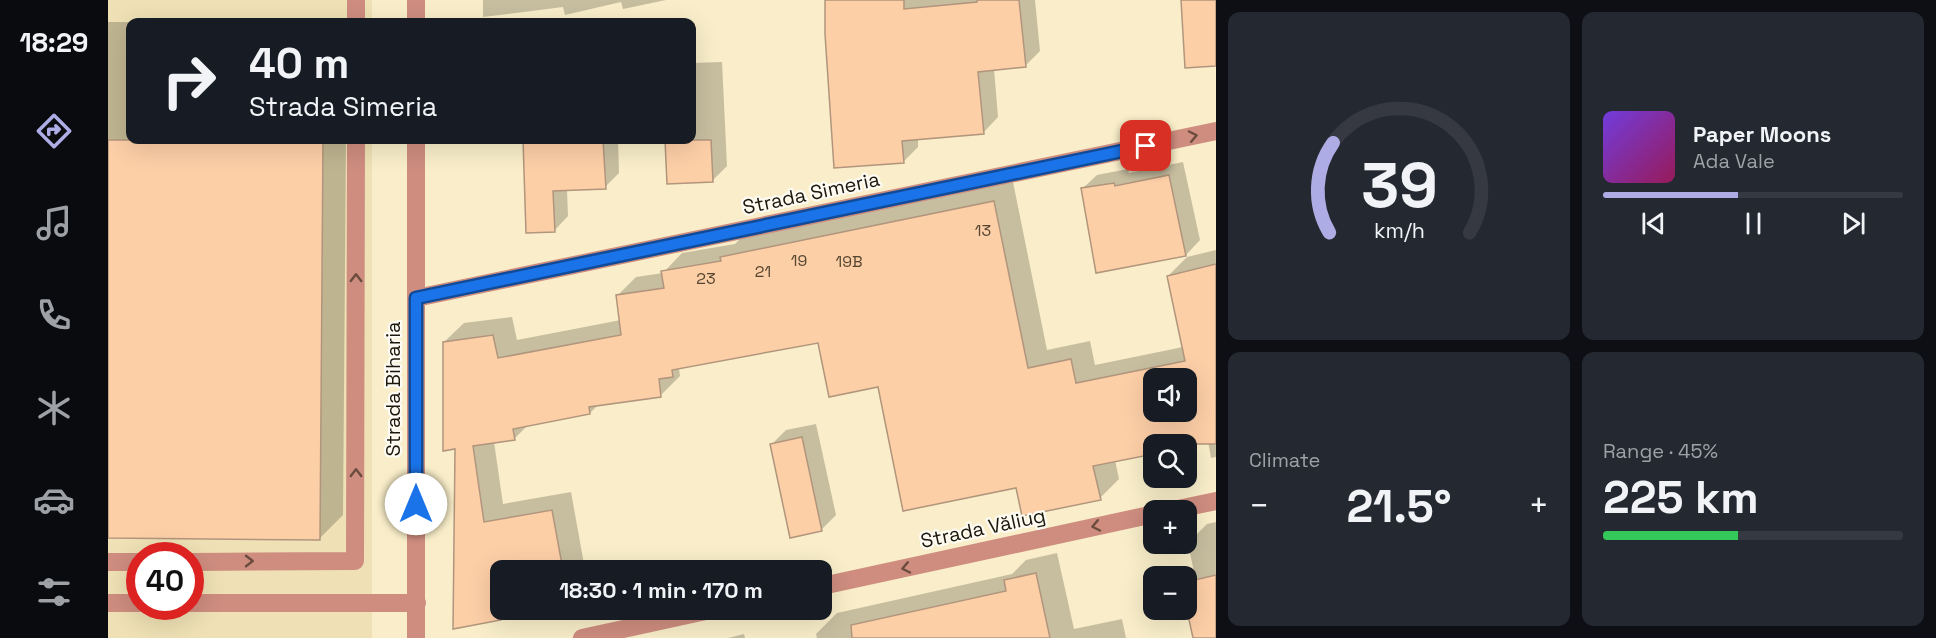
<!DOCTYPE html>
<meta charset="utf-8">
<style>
:root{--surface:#171b24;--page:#242831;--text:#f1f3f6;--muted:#9ea1a6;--line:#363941;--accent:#aeace4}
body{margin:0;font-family:"Space Grotesk",sans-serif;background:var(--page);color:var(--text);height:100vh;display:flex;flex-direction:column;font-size:22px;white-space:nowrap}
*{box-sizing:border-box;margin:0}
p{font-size:20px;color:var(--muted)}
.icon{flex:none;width:33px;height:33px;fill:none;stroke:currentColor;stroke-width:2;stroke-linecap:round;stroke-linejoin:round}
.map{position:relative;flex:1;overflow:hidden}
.panel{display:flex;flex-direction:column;gap:12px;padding:12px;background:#0d0f14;width:720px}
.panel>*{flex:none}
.hud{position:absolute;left:18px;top:18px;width:570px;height:126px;border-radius:12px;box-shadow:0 6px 24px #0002;background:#171b24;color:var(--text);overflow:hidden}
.tools{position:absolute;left:1035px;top:368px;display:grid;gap:12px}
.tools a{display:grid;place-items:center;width:54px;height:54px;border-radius:12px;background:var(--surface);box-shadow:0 6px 24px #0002;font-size:30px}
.speed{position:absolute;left:18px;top:542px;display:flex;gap:12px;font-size:30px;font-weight:700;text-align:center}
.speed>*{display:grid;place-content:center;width:78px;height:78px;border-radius:50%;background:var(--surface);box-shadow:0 6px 24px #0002;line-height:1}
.speed .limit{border:9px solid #d22;background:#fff;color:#111}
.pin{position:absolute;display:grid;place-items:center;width:51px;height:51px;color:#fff;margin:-26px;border-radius:12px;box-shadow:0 3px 9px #0006}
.me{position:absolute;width:66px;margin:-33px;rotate:0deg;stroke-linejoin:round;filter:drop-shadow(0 0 4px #0008)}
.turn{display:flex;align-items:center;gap:21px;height:126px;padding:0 24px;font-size:27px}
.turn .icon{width:78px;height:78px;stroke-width:2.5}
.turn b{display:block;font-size:42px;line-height:51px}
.big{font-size:45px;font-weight:700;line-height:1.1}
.panel .tile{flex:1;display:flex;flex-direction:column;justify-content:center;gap:9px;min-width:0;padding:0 21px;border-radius:12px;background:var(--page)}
.panel .dial{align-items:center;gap:0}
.dial svg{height:156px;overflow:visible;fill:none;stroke:var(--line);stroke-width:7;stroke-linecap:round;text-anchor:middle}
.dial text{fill:var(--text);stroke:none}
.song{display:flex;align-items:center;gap:18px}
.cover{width:72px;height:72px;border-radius:9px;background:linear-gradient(135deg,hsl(260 70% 55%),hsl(330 70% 35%))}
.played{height:6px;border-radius:3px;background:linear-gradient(90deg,var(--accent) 45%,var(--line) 45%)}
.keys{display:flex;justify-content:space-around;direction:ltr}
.heat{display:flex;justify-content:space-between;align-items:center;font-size:33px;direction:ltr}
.charge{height:9px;border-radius:4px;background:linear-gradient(90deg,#34c759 45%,var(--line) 0)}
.panel .tiles{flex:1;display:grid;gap:12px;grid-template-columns:repeat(2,1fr)}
.trip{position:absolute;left:382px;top:560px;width:342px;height:60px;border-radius:12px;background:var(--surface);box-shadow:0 6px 24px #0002;font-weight:700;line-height:60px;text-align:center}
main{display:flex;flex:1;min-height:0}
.tab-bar{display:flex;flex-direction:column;width:108px;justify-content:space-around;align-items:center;background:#090b0e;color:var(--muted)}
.tab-bar .icon{width:42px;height:42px}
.tab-bar .active{color:var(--accent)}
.tab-bar b{font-size:27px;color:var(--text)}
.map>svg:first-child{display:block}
</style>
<main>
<nav class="tab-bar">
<b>18:29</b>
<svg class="icon active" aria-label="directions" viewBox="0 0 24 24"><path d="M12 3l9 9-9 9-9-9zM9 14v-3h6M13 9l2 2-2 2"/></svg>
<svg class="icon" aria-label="music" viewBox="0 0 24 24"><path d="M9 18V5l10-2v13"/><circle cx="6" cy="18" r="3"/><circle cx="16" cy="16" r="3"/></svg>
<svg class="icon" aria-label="phone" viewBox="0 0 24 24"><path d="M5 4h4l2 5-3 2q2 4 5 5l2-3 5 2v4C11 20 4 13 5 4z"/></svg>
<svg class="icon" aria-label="climate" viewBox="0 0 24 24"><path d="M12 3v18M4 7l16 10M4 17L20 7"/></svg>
<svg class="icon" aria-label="car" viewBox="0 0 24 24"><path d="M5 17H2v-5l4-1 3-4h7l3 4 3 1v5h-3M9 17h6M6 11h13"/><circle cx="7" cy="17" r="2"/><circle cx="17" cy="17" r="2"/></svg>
<svg class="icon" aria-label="filters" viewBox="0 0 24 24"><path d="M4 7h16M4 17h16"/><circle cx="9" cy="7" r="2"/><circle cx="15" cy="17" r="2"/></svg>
</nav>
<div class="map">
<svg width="1108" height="638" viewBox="0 0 1108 638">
<rect width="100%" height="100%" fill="#f9eec9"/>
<!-- built -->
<path fill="#efe1b5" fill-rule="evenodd" d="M 0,0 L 264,0 L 264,22 L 22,22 L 22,140 L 264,140 L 264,638 L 0,638 ZM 32,555 L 82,555 L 82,606 L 32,606 Z"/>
<!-- shadow -->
<path fill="#0003" fill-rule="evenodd" d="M 375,0 L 558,0 L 515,9 L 513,2 L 457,15 L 455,7 L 375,17 Z
M 718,0 L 927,0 L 932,51 L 917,66 L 886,69 L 890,117 L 875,133 L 810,138 L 810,147 L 795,162 Z
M 0,22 L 64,22 L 22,22 L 22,140 L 238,140 L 235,515 L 211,539 L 0,537 Z
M 614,62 L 619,166 L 604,181 L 560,183 L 558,140 L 584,140 L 584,63 Z
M 416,140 L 510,140 L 511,173 L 497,187 L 459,189 L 460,216 L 446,231 L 419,231 Z
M 1075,162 L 1092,240 L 1078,255 L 974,189 L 989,175 L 1020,169 L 1021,173 Z
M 905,182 L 939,350 L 982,341 L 987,365 L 1075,347 L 1060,276 L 1079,257 L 1108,250 L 1108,457 L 1103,458 L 1100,441 L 1078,446 L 1078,444 L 1046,444 L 1007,460 L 1011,479 L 992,498 L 909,486 L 711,341 L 573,367 L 571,369 L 572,376 L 552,396 L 490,405 L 482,413 L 420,425 L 406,439 L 386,442 L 395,504 L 463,492 L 476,564 L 470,570 L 393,570 L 393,609 L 401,609 L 391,619 L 349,447 L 336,342 L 356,323 L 404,317 L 409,340 L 513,320 L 509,296 L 528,277 L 555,273 L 574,253 L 627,244 L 633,238 ZM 1046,378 L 1078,378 L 1078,411 L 1046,411 Z
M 708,424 L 728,515 L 713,530 L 664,444 L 678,430 Z
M 1108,522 L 1108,638 L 1087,638 L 1078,599 L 1078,580 L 1086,572 L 1080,543 L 1099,524 Z
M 949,553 L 966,629 L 1014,619 L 1018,638 L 709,638 L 708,634 L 729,613 L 904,574 L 918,560 Z
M 636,634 L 637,638 L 620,638 Z"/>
<!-- building -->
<path fill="#fdcfa7" stroke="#b1957c" stroke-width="1.5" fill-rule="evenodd" d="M 717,0 L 796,0 L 796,9 L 869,2 L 869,0 L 911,0 L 918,67 L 870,72 L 876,134 L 794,141 L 796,163 L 726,168 L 717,34 Z
M 1073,0 L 1108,0 L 1108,66 L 1077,68 Z
M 0,140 L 215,140 L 212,540 L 0,538 Z
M 415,140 L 495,140 L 498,189 L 445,191 L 447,232 L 418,233 Z
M 557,140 L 603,140 L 605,182 L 559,184 Z
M 1061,175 L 1078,256 L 988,273 L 973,188 L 1006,183 L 1007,186 Z
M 886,201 L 920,368 L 963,359 L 968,383 L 1077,361 L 1059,276 L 1108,264 L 1108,444 L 1046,444 L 1046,454 L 985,466 L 993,500 L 914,516 L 908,488 L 795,511 L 770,387 L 721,397 L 710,343 L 564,370 L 565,377 L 551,379 L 553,397 L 481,407 L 482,414 L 405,429 L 407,440 L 365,446 L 376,522 L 444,510 L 455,570 L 393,570 L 393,620 L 345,629 L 347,449 L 335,451 L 335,342 L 385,335 L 390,358 L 513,335 L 508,295 L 556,288 L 553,271 L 613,261 L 612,257 ZM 1046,378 L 1078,378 L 1078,411 L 1046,411 Z
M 694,437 L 714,531 L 682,538 L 662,444 Z
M 928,573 L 942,638 L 744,638 L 743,625 L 898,591 L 896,580 Z
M 1108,575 L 1108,638 L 1085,638 L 1078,606 L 1078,582 Z"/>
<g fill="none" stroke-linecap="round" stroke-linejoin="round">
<!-- minor -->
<path stroke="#ce8d7f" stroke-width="18" d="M 308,0 L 308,22
M 248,22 L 248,0
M 308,298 L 1108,131
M 1065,510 L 1108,501
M 0,562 L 32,562
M 82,562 L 247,561 L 248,140
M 714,586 L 1046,514
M 0,603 L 32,603
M 82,603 L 309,603
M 308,638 L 308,140
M 474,638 L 607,609"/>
</g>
<!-- one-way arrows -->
<defs><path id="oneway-chevron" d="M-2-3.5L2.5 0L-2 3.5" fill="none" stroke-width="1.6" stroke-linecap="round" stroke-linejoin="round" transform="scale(1.5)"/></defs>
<g stroke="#6c4c3e">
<use href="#oneway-chevron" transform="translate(1085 136) rotate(-12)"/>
<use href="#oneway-chevron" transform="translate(248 278) rotate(-90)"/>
<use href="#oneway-chevron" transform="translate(248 473) rotate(-90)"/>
<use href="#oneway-chevron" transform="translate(988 526) rotate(168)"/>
<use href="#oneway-chevron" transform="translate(141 561)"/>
<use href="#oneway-chevron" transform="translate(798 568) rotate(168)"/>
</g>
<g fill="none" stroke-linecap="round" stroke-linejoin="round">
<defs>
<path id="route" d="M 308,504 L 308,298 L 1038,146"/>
</defs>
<!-- route casing -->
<use href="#route" stroke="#114b97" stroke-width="15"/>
<!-- route -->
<use href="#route" stroke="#1a73e8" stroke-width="10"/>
</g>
<g text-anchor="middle" stroke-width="4.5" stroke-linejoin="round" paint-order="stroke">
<!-- number labels -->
<g font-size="16" fill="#544530">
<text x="875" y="236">13</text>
<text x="691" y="266">19</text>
<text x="741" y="267">19B</text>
<text x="655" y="277">21</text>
<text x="598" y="284">23</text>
</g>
<!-- street labels -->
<g font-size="20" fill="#1b1709" stroke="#fdfbf4">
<text transform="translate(703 193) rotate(-12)" y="7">Strada Simeria</text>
<text transform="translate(285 389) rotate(-90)" y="7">Strada Biharia</text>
<text transform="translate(875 528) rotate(-12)" y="7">Strada Văliug</text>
</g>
</g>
</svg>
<div class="tools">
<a><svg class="icon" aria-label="sound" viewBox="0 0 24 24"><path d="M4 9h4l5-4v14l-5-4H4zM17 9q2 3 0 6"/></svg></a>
<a><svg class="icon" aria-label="search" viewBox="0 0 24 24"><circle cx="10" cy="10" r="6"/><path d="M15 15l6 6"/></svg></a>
<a>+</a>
<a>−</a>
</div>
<div class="speed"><div class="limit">40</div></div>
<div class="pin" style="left:1038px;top:146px;background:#d93025"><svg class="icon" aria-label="arrive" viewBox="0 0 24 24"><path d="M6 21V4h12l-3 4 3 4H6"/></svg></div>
<svg class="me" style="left:308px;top:504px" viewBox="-20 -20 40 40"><circle r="19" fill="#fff"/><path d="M0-13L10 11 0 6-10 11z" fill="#1a73e8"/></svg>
<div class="trip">18:30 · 1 min · 170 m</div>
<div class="hud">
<div class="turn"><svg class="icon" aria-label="right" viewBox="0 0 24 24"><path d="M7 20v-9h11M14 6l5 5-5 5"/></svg><div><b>40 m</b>Strada Simeria</div></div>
</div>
</div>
<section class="panel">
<div class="tiles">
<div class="tile dial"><svg viewBox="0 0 100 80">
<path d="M14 69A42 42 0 1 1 86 69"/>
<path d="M14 69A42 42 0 0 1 16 23" stroke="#aeace4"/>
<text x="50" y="56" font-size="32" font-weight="700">39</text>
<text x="50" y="72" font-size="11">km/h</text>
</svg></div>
<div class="tile">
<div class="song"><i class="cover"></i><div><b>Paper Moons</b><p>Ada Vale</p></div></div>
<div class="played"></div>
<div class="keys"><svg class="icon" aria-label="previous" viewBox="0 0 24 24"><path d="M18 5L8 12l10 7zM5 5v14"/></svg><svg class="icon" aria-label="pause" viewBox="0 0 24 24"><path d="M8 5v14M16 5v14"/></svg><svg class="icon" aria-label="next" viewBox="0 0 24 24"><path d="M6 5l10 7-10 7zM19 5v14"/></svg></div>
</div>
<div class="tile"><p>Climate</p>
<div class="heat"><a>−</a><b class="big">21.5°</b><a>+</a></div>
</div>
<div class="tile"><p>Range · 45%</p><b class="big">225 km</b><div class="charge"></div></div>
</div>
</section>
</main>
